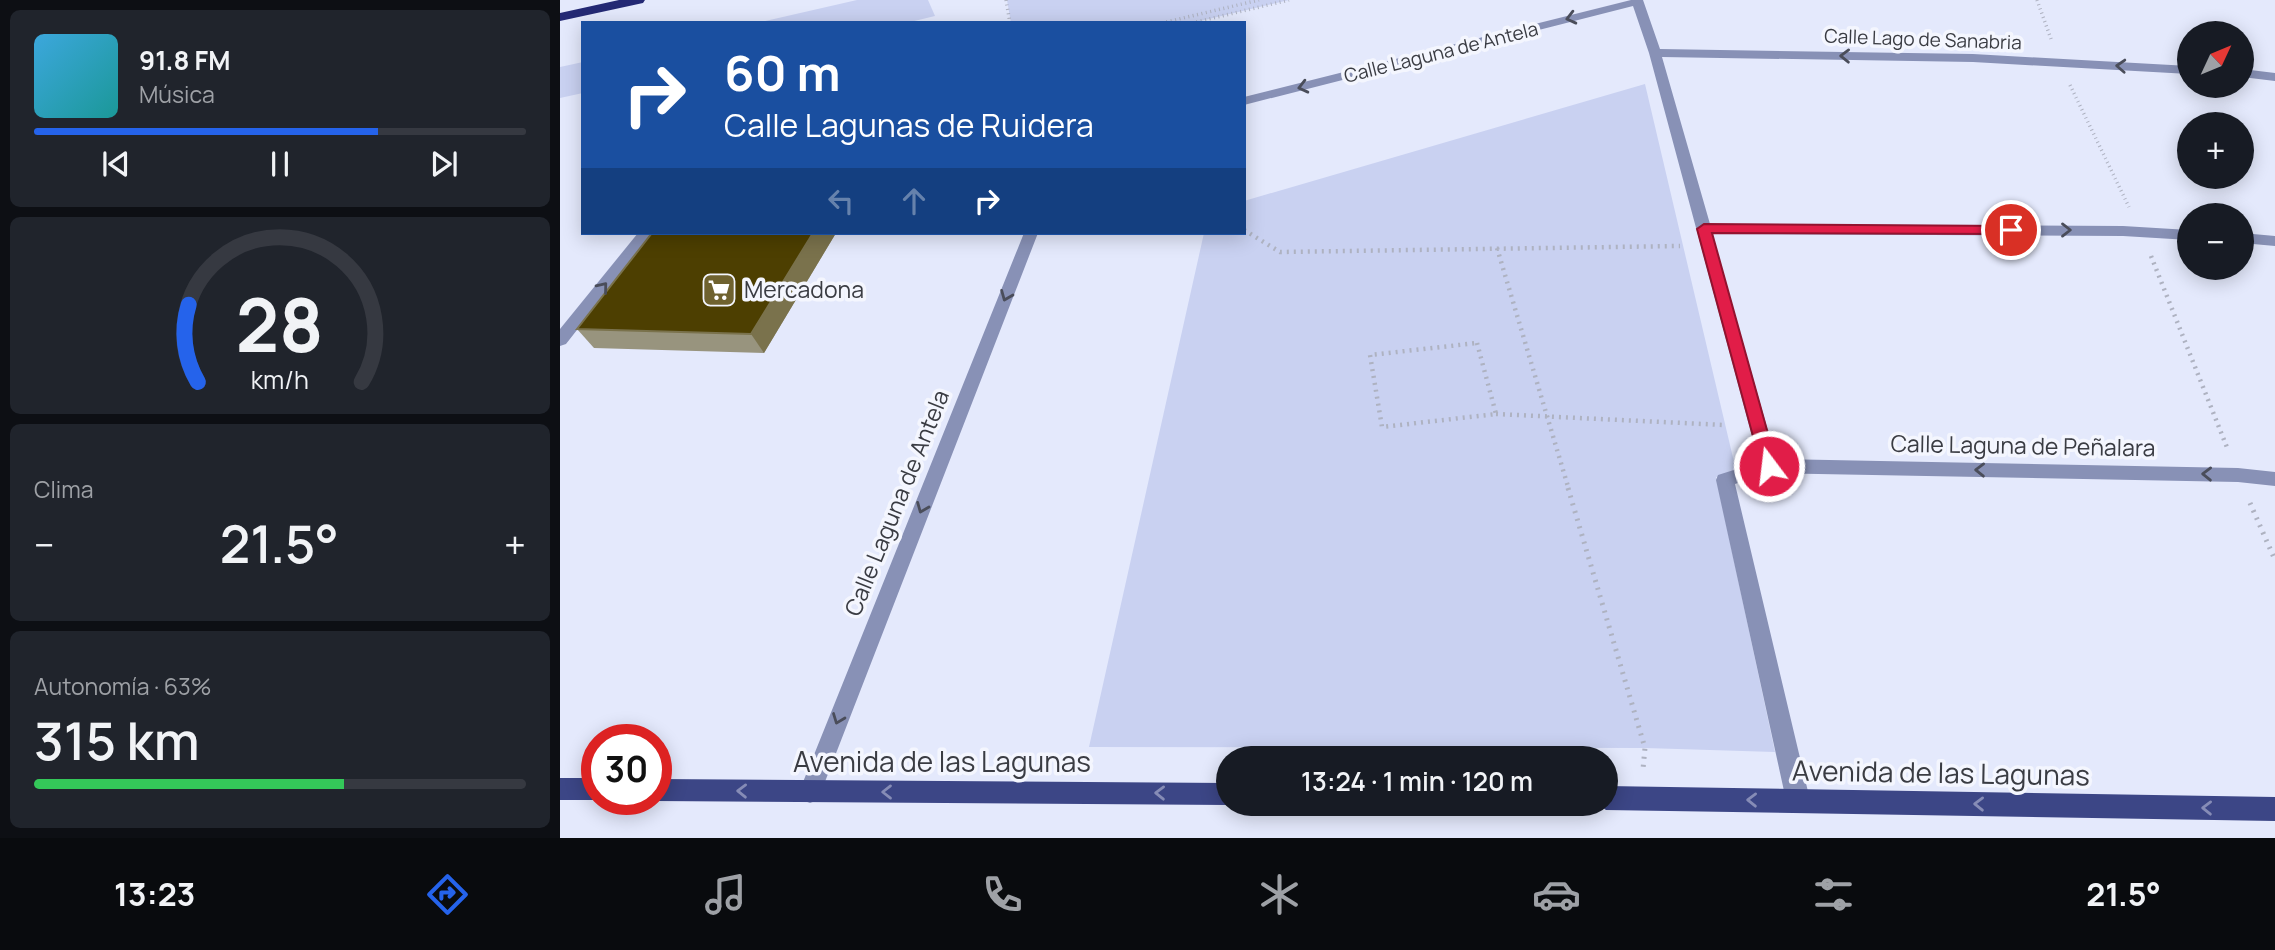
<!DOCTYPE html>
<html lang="es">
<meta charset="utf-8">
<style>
:root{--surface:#171b24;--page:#20242c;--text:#f1f3f6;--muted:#9ea1a6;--line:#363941;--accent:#2563eb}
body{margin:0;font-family:Manrope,sans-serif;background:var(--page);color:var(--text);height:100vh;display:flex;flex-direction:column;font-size:26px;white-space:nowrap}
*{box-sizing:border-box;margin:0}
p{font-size:23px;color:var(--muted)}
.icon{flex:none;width:38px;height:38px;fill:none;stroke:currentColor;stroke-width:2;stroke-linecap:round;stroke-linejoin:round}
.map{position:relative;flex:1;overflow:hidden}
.panel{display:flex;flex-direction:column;gap:10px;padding:10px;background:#0d0f14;width:560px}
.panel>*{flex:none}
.banner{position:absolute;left:21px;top:21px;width:665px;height:214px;border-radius:0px;box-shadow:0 4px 18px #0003;background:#1a4fa0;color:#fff;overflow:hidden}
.needle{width:46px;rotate:46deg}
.buttons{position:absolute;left:1617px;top:21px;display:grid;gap:14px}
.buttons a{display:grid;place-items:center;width:77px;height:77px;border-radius:50%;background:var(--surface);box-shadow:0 4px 18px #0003;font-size:35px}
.speed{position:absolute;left:21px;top:724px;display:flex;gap:14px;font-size:35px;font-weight:700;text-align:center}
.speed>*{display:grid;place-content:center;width:91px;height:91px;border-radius:50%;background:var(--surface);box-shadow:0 4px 18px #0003;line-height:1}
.speed .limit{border:10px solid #d22;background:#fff;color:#111}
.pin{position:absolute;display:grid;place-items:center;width:60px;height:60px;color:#fff;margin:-30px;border:4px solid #fff;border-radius:50%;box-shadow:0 2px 7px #0007}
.me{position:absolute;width:77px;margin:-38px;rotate:345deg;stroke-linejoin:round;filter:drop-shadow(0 0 5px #0008)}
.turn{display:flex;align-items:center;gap:24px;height:147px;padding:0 28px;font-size:32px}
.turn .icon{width:91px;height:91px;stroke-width:2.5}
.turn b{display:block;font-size:49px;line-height:60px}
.lanes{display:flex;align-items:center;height:66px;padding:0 28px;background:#0003;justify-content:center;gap:35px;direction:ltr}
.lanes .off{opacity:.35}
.big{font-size:52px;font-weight:600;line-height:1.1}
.panel .widget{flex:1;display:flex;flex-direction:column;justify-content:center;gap:10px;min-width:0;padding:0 24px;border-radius:10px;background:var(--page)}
.panel .dial{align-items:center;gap:0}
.dial svg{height:182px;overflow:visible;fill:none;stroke:var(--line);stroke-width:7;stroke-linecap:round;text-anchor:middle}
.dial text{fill:var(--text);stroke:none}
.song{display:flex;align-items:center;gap:21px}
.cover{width:84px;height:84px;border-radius:10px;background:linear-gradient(135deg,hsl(200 70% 55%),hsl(180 70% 35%))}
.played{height:7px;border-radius:4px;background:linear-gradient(90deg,var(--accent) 70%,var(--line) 70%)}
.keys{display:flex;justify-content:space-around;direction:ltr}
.heat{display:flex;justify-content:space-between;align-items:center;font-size:38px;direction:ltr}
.charge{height:10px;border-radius:5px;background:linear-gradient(90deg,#34c759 63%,var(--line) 0)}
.trip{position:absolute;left:656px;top:746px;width:402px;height:70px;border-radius:35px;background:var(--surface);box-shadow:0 4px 18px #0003;font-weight:600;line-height:70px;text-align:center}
.tabs{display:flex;height:112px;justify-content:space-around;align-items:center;background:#090b0e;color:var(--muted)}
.tabs .icon{width:49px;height:49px}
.tabs .current{color:var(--accent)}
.tabs b{font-size:32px;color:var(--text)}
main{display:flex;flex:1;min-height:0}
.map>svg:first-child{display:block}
</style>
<main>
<section class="panel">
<div class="widget">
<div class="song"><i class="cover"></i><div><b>91.8 FM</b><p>Música</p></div></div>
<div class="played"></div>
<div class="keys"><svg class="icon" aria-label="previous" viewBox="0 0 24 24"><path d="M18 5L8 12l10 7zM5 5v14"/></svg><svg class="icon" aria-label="pause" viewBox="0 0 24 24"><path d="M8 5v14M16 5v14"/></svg><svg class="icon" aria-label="next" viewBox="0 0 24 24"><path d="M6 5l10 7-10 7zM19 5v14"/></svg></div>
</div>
<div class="widget dial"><svg viewBox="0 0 100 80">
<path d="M14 69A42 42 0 1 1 86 69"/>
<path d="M14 69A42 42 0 0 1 10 35" stroke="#2563eb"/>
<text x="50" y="56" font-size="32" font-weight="700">28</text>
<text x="50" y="72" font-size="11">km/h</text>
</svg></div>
<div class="widget"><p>Clima</p>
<div class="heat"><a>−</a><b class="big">21.5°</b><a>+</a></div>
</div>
<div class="widget"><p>Autonomía · 63%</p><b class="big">315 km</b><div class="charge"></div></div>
</section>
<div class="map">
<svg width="1715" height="838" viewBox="0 0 1715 838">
<rect width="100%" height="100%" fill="#e4e9fc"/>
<!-- green -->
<path fill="#c9d1f1" d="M 297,0 L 368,0 L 375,16 L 346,23 L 196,23 Z
M 447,0 L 729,0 L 632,23 L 451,23 Z
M 23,62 L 23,93 L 0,98 L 0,67 Z
M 1085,84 L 1178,479 L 1156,477 L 1215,752 L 1085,748 L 529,747 L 644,233 L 684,233 L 684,201 Z"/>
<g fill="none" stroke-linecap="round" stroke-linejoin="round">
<!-- path-far2 -->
<path stroke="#aeb2c1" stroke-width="3.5" stroke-dasharray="1 3.5" stroke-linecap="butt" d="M 446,0 L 450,23
M 1477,0 L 1491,39
M 430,23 L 447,23
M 602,23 L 699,0
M 632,23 L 729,0
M 1510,85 L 1569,207"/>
<!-- path-far1 -->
<path stroke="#aeb2c1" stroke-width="4.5" stroke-dasharray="2 5" stroke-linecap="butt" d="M 684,230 L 720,252 L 1120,246
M 937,248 L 1009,490
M 1591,256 L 1668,450
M 917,343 L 936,414 L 822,427 L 810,355 Z
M 936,414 L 1164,425"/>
<!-- path -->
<path stroke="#aeb2c1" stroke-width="5" stroke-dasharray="2 6" stroke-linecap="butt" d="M 1008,488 L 1085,748 L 1083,769
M 1690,503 L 1715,560"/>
<!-- minor -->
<path fill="#8891b6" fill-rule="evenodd" d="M 1071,0 L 1083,0 L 1100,49 L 1413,54 L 1629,66 L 1629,74 L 1413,62 L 1102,57 L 1150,224 L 1563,226 L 1629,230 L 1629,240 L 1563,236 L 1152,234 L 1216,459 L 1678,468 L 1715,472 L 1715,486 L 1678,482 L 1209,473 L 1175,484 L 1250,800 L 1246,808 L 1238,812 L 1230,808 L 1226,800 L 1156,480 L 1158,475 L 1199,462 L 1089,53 L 1073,6 L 684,105 L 684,97 Z
M 1682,69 L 1715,73 L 1715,81 L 1682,77 Z
M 78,233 L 93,233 L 6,344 L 0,346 L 0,329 Z
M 464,233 L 478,233 L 261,792 L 258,800 L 250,803 L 242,800 L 239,792 Z
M 1682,233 L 1715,236 L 1715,246 L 1682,243 Z"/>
<!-- major -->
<path fill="#3c4686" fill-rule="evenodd" d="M 0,778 L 37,778 L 39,800 L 0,800 Z
M 96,779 L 668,783 L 668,803 L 673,803 L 668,805 L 96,801 L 92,800 L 96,800 Z
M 1046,786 L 1715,797 L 1715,821 L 1046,810 L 1037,803 L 1046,803 Z"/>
<!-- highway -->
<path fill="#242974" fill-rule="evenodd" d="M 59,0 L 85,0 L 83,3 L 0,21 L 0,13 Z"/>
</g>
<!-- wall -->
<path fill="#98947e" d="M 276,233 L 204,353 L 34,348 L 17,329 Z"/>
<!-- shaded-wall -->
<path fill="#7a724c" d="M 253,233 L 276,233 L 204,353 L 191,334 Z"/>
<!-- building -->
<path fill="#4d3f01" stroke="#7a724c" stroke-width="2" d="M 92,233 L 253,233 L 191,334 L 17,329 Z"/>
<!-- one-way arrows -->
<defs><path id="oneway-chevron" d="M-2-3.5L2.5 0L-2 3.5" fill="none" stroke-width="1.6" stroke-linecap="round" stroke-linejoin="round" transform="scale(1.75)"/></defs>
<g stroke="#4a4d5a">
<use href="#oneway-chevron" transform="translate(1011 18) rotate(166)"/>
<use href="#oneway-chevron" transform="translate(1285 56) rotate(-179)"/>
<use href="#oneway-chevron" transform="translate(1561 66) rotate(-177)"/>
<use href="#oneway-chevron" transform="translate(743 87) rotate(166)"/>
<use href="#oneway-chevron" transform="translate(1506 230)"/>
<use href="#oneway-chevron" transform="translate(43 287) rotate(-51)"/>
<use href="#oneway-chevron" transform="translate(446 296) rotate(112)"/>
<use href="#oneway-chevron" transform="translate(1420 470) rotate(-179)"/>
<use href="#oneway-chevron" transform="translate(1647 474) rotate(-179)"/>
<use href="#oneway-chevron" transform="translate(362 508) rotate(112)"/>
<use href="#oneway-chevron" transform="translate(278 719) rotate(111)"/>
</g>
<g stroke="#868cb6">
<use href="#oneway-chevron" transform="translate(182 791) rotate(-179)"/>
<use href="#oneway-chevron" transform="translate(327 792) rotate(180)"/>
<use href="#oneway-chevron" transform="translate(600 793) rotate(-179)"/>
<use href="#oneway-chevron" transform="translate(1192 800) rotate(-179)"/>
<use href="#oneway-chevron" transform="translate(1419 804) rotate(-179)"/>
<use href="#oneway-chevron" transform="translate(1647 808) rotate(-179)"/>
</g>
<!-- route -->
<path fill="#e11d48" stroke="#92132f" stroke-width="2" d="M 1144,224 L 1451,226 L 1458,230 L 1451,234 L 1152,233 L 1217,466 L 1215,471 L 1203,471 L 1201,466 L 1137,229 Z"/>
<!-- icons -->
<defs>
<symbol id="supermarket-square" viewBox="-11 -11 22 22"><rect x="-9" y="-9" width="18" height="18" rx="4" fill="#6f622f" stroke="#f4f6fe"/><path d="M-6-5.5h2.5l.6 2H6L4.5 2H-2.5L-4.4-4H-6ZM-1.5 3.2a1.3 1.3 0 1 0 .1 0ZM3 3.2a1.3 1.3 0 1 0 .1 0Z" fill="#fff"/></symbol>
</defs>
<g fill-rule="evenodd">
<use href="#supermarket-square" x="140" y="271" width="38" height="38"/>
</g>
<g text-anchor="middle" stroke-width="7" stroke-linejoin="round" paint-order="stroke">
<!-- far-street labels -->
<g font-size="19" fill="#3a3c43" stroke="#f4f6fe">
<text transform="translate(1363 39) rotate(2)" y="7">Calle Lago de Sanabria</text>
<text transform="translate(881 52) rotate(-14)" y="7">Calle Laguna de Antela</text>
</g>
<!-- poi labels -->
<g font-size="23" fill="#3a3c43" stroke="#f4f6fe" text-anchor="start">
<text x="184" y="298">Mercadona</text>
</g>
<!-- street labels -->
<g font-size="23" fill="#3a3c43" stroke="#f4f6fe">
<text transform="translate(1463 446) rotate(1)" y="8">Calle Laguna de Peñalara</text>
<text transform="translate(337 503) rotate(-68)" y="8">Calle Laguna de Antela</text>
</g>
<!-- near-street labels -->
<g font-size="28" fill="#3a3c43" stroke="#f4f6fe">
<text x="382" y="772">Avenida de las Lagunas</text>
<text transform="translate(1381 773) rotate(1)" y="10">Avenida de las Lagunas</text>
</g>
</g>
</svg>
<div class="buttons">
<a><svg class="needle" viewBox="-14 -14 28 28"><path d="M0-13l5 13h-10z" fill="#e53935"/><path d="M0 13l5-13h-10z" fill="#9ea1a6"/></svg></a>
<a>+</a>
<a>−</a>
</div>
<div class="speed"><div class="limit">30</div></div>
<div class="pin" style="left:1451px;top:230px;background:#d93025"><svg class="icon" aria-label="arrive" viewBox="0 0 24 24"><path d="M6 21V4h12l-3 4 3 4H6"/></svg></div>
<svg class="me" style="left:1209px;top:466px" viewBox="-20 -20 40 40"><circle r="17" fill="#e11d48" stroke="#fff" stroke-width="3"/><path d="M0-11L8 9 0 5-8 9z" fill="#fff"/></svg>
<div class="trip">13:24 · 1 min · 120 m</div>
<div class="banner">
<div class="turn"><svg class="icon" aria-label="right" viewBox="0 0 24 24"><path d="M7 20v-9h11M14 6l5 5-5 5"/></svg><div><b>60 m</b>Calle Lagunas de Ruidera</div></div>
<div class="lanes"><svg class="icon off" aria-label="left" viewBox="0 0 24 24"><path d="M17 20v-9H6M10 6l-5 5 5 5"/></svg><svg class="icon off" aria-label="ahead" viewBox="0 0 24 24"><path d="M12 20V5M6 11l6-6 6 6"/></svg><svg class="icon" aria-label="right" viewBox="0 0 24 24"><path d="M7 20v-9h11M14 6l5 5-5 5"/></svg></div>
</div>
</div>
</main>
<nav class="tabs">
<b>13:23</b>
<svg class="icon current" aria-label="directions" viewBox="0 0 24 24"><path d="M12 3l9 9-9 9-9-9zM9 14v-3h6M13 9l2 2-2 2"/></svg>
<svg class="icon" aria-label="music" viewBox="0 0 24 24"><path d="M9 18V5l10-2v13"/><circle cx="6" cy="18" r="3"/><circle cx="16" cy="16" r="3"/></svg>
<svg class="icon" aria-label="phone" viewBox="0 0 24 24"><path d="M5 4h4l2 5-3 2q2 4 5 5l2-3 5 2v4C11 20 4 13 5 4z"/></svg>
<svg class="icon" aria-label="climate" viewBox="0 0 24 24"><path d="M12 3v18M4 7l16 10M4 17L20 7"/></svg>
<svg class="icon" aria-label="car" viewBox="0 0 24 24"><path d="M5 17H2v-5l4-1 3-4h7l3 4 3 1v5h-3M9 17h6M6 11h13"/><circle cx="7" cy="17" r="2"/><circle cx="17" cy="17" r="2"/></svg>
<svg class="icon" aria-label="filters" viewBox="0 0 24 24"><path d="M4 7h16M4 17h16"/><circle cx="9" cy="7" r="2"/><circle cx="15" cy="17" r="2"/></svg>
<b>21.5°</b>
</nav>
